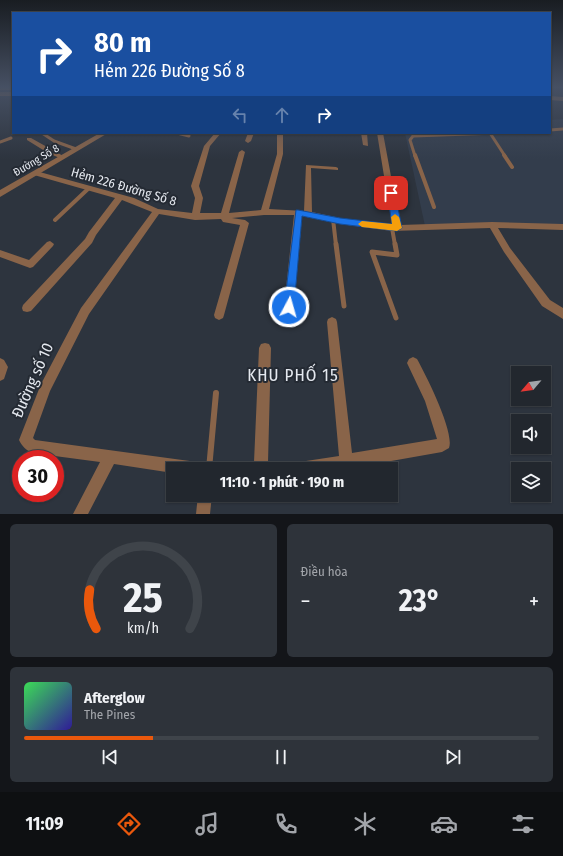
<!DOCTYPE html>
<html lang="vi">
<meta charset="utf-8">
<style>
:root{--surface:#22272e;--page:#2e333a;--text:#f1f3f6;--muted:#a2a5aa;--line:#3f444a;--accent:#ea580c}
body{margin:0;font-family:"Fira Sans Condensed",sans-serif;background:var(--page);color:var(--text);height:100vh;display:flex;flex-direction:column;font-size:15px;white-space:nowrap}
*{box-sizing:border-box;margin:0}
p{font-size:13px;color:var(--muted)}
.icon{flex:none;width:22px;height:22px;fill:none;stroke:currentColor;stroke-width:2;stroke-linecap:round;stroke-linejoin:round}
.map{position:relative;height:514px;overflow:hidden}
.side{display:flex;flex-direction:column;gap:10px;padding:10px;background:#131519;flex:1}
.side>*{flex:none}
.guide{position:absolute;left:12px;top:12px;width:539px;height:122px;border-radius:0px;box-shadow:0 1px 3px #0004,0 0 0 1px var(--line);background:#1a4fa0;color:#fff;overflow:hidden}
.needle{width:26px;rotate:241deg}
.buttons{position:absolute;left:511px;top:366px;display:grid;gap:8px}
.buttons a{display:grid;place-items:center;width:40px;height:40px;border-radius:0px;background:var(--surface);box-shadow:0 1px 3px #0004,0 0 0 1px var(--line);font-size:20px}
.speed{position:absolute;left:12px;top:450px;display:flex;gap:8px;font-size:20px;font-weight:700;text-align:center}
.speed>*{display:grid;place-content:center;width:52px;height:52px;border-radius:50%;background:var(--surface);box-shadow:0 1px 3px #0004,0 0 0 1px var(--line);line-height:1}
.speed .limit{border:6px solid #d22;background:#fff;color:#111}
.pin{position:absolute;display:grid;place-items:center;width:34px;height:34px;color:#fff;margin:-17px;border-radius:8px;box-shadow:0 2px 6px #0006}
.me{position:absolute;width:44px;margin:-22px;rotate:6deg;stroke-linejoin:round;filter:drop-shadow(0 0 3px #0008)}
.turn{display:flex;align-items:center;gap:14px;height:84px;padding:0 16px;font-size:18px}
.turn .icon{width:52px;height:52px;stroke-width:2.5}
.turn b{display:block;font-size:28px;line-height:34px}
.lanes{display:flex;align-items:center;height:38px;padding:0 16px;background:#0003;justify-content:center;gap:20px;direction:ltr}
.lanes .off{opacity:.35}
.big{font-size:30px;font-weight:700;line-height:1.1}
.side .widget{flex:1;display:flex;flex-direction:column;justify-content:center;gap:6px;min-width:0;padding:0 14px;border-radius:6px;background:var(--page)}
.side .dial{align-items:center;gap:0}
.dial svg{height:104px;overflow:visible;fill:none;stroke:var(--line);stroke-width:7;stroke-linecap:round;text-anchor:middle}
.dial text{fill:var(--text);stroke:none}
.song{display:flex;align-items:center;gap:12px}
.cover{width:48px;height:48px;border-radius:6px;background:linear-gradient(135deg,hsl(130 70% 55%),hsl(250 70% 35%))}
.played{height:4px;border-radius:2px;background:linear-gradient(90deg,var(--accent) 25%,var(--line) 25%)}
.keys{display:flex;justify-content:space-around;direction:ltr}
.heat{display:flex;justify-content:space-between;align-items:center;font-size:22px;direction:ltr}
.side .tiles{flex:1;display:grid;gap:10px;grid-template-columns:1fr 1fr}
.widget:last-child{grid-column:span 2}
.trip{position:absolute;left:166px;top:462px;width:232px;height:40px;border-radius:0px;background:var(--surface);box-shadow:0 1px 3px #0004,0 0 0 1px var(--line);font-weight:700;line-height:40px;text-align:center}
.dock{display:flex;height:64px;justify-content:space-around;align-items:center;background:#0e1012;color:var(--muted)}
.dock .icon{width:28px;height:28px}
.dock .active{color:var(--accent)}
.dock b{font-size:18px;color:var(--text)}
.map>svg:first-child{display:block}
</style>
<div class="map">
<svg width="563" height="514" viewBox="0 0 563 514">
<rect width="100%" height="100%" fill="#2d343e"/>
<!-- built -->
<path fill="#333d4c" d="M 563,119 L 563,227 L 425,226 L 405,133 L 550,133 L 550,120 Z"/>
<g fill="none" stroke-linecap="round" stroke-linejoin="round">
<!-- service-far3 -->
<path stroke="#896449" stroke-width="3" d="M 550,130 L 563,129
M 42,133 L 54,141 L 76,149
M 177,133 L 189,136
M 490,133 L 505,156
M 0,142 L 11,138
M 415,156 L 410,140 L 413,136 L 498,133"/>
<!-- service-far2 -->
<path stroke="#896449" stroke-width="4" d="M 415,155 L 434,207
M 504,155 L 512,167
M 333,219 L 336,245
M 55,220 L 89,188
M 392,228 L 395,245"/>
<!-- service-far1 -->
<path stroke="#896449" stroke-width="5" d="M 336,244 L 344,306
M 395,244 L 397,255 L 372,252 L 396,318"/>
<!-- service -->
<path stroke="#896449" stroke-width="6" d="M 209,469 L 216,393"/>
<!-- minor -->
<path fill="#896449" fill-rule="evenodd" d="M 0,87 L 13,87 L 13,90 L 0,90 Z
M 215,133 L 221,133 L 210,146 L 199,186 L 203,198 L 200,213 L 221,213 L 239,152 L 242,150 L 245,152 L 229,213 L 261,210 L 277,154 L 277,133 L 283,133 L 283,154 L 269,209 L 304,211 L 306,165 L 336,167 L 338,168 L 338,170 L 311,168 L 312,212 L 340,218 L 392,225 L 377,133 L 383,133 L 400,225 L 492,222 L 563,224 L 563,230 L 498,228 L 510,248 L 550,300 L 563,308 L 563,319 L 542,306 L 504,252 L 490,228 L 392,231 L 340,224 L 302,216 L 294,307 L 293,310 L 289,311 L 285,310 L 284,307 L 294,215 L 264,215 L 232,218 L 245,220 L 249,223 L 224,315 L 223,318 L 219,320 L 215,318 L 214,315 L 240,225 L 223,222 L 221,219 L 195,220 L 159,214 L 89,314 L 50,391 L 33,438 L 35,440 L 197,462 L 202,464 L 204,469 L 173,469 L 173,473 L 114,464 L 88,514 L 73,514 L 100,462 L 32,453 C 26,450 22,446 19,440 L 41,384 L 81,308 L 152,212 L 122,200 L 96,235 L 92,243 L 31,311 L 27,312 L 23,311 L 22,308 L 23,305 L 85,239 L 89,232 L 115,198 L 34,175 L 32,173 L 36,171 L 134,198 L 158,209 L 192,213 L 195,198 L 191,186 L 204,146 Z
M 248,133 L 254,133 L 251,141 L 248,143 L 245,141 Z
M 361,133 L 367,133 L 368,146 L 363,145 Z
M 27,138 L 31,138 L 65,157 L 62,159 L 48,153 L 27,140 Z
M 50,241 L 54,244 L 53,246 L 33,267 L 30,268 L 0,257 L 0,250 L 29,260 L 47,242 Z
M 332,317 L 336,319 L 337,322 L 352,453 L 437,439 L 425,401 L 407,363 L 409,359 L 413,357 L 417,359 C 426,375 455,433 449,448 L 442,452 L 346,469 L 232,469 L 234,464 L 239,462 L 254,462 L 259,348 L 261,344 L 265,343 L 269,344 L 271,348 L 268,462 L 306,461 L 339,456 L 327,322 L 328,319 Z
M 0,358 L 4,360 L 8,367 L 4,379 L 0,381 Z
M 198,495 L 212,495 L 210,514 L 196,514 Z"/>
<!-- tertiary -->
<path fill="#896449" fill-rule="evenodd" d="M 0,92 L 13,92 L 13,96 L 0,96 Z
M 550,96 L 563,97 L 563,101 L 550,100 Z
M 100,133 L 108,133 L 0,197 L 0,190 Z"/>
</g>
<!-- sky -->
<linearGradient id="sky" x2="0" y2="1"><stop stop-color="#191d22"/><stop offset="0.55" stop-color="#465063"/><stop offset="1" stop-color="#465063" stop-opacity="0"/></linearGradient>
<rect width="563" height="159" fill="url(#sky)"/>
<!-- route -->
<path fill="#1a73e8" stroke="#114b97" d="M 391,191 L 395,193 L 402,228 L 397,231 L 340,224 L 302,216 L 294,307 L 293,310 L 289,312 L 285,310 L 284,307 L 296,210 L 298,210 L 340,218 L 392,224 L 387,193 Z"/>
<!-- slow -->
<path fill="#f59e0b" d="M 395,214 L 399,217 L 402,228 L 397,231 L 362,227 L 358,224 L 362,221 L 392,224 L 391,217 Z"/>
<g text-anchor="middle" stroke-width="4" stroke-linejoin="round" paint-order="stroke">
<!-- far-street labels -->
<g font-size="11" fill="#e4e8ef" stroke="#242a33">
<text transform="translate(36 160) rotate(-31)" y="4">Đường Số 8</text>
</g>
<!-- street labels -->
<g font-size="13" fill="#e4e8ef" stroke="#242a33">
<text transform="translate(124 186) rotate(16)" y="5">Hẻm 226 Đường Số 8</text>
</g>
<!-- near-street labels -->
<g font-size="16" fill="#e4e8ef" stroke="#242a33">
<text transform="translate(32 380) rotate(-66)" y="6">Đường số 10</text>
</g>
<!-- near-neighbourhood labels -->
<g font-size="17" letter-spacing="1" fill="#e4e8ef" stroke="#242a33">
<text x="293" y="381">KHU PHỐ 15</text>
</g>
</g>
</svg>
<div class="buttons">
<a><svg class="needle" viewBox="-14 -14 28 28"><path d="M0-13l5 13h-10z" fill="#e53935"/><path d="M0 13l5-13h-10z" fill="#a2a5aa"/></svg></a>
<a><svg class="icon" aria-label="sound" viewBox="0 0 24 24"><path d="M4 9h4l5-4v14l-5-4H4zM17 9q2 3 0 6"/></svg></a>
<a><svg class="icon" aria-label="layers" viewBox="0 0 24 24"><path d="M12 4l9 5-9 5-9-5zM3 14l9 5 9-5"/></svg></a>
</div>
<div class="speed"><div class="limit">30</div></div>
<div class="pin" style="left:391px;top:193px;background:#d93025"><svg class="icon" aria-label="arrive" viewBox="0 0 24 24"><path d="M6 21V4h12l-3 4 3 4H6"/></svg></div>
<svg class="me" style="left:289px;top:307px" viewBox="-20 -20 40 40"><circle r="17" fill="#1a73e8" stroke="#fff" stroke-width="3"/><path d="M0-11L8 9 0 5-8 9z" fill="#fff"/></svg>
<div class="trip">11:10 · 1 phút · 190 m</div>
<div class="guide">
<div class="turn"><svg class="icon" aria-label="right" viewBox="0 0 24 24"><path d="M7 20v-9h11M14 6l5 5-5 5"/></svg><div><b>80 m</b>Hẻm 226 Đường Số 8</div></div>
<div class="lanes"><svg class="icon off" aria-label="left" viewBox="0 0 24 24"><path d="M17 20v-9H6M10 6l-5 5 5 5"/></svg><svg class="icon off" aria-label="ahead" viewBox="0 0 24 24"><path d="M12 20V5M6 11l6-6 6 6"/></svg><svg class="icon" aria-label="right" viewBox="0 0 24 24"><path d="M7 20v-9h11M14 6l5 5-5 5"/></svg></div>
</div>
</div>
<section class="side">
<div class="tiles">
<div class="widget dial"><svg viewBox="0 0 100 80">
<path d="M14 69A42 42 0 1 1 86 69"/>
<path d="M14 69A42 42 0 0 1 9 39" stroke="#ea580c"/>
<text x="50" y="56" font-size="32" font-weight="700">25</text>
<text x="50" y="72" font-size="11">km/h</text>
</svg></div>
<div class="widget"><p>Điều hòa</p>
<div class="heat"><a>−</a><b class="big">23°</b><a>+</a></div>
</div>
<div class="widget">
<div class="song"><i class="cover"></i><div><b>Afterglow</b><p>The Pines</p></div></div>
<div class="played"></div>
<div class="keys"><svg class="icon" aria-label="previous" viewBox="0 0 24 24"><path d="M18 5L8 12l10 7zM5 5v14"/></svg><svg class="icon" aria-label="pause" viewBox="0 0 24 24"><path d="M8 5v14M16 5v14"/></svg><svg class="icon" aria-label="next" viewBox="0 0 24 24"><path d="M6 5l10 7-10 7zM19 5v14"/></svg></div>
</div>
</div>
</section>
<nav class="dock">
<b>11:09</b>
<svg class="icon active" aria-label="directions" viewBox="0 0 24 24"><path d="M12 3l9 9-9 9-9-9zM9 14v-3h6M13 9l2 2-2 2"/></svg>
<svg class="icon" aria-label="music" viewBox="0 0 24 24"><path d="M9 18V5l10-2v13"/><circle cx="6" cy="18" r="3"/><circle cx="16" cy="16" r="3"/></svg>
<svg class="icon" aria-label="phone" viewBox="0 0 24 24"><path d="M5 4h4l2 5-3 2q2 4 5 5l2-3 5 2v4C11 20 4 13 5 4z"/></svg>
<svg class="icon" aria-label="climate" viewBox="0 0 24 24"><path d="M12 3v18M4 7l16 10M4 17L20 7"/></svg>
<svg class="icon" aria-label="car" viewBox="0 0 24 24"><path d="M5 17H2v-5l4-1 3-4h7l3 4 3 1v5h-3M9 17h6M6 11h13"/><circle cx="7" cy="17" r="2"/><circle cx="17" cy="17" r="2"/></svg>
<svg class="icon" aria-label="filters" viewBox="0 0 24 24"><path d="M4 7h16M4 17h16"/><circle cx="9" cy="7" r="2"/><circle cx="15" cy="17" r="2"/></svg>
</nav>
